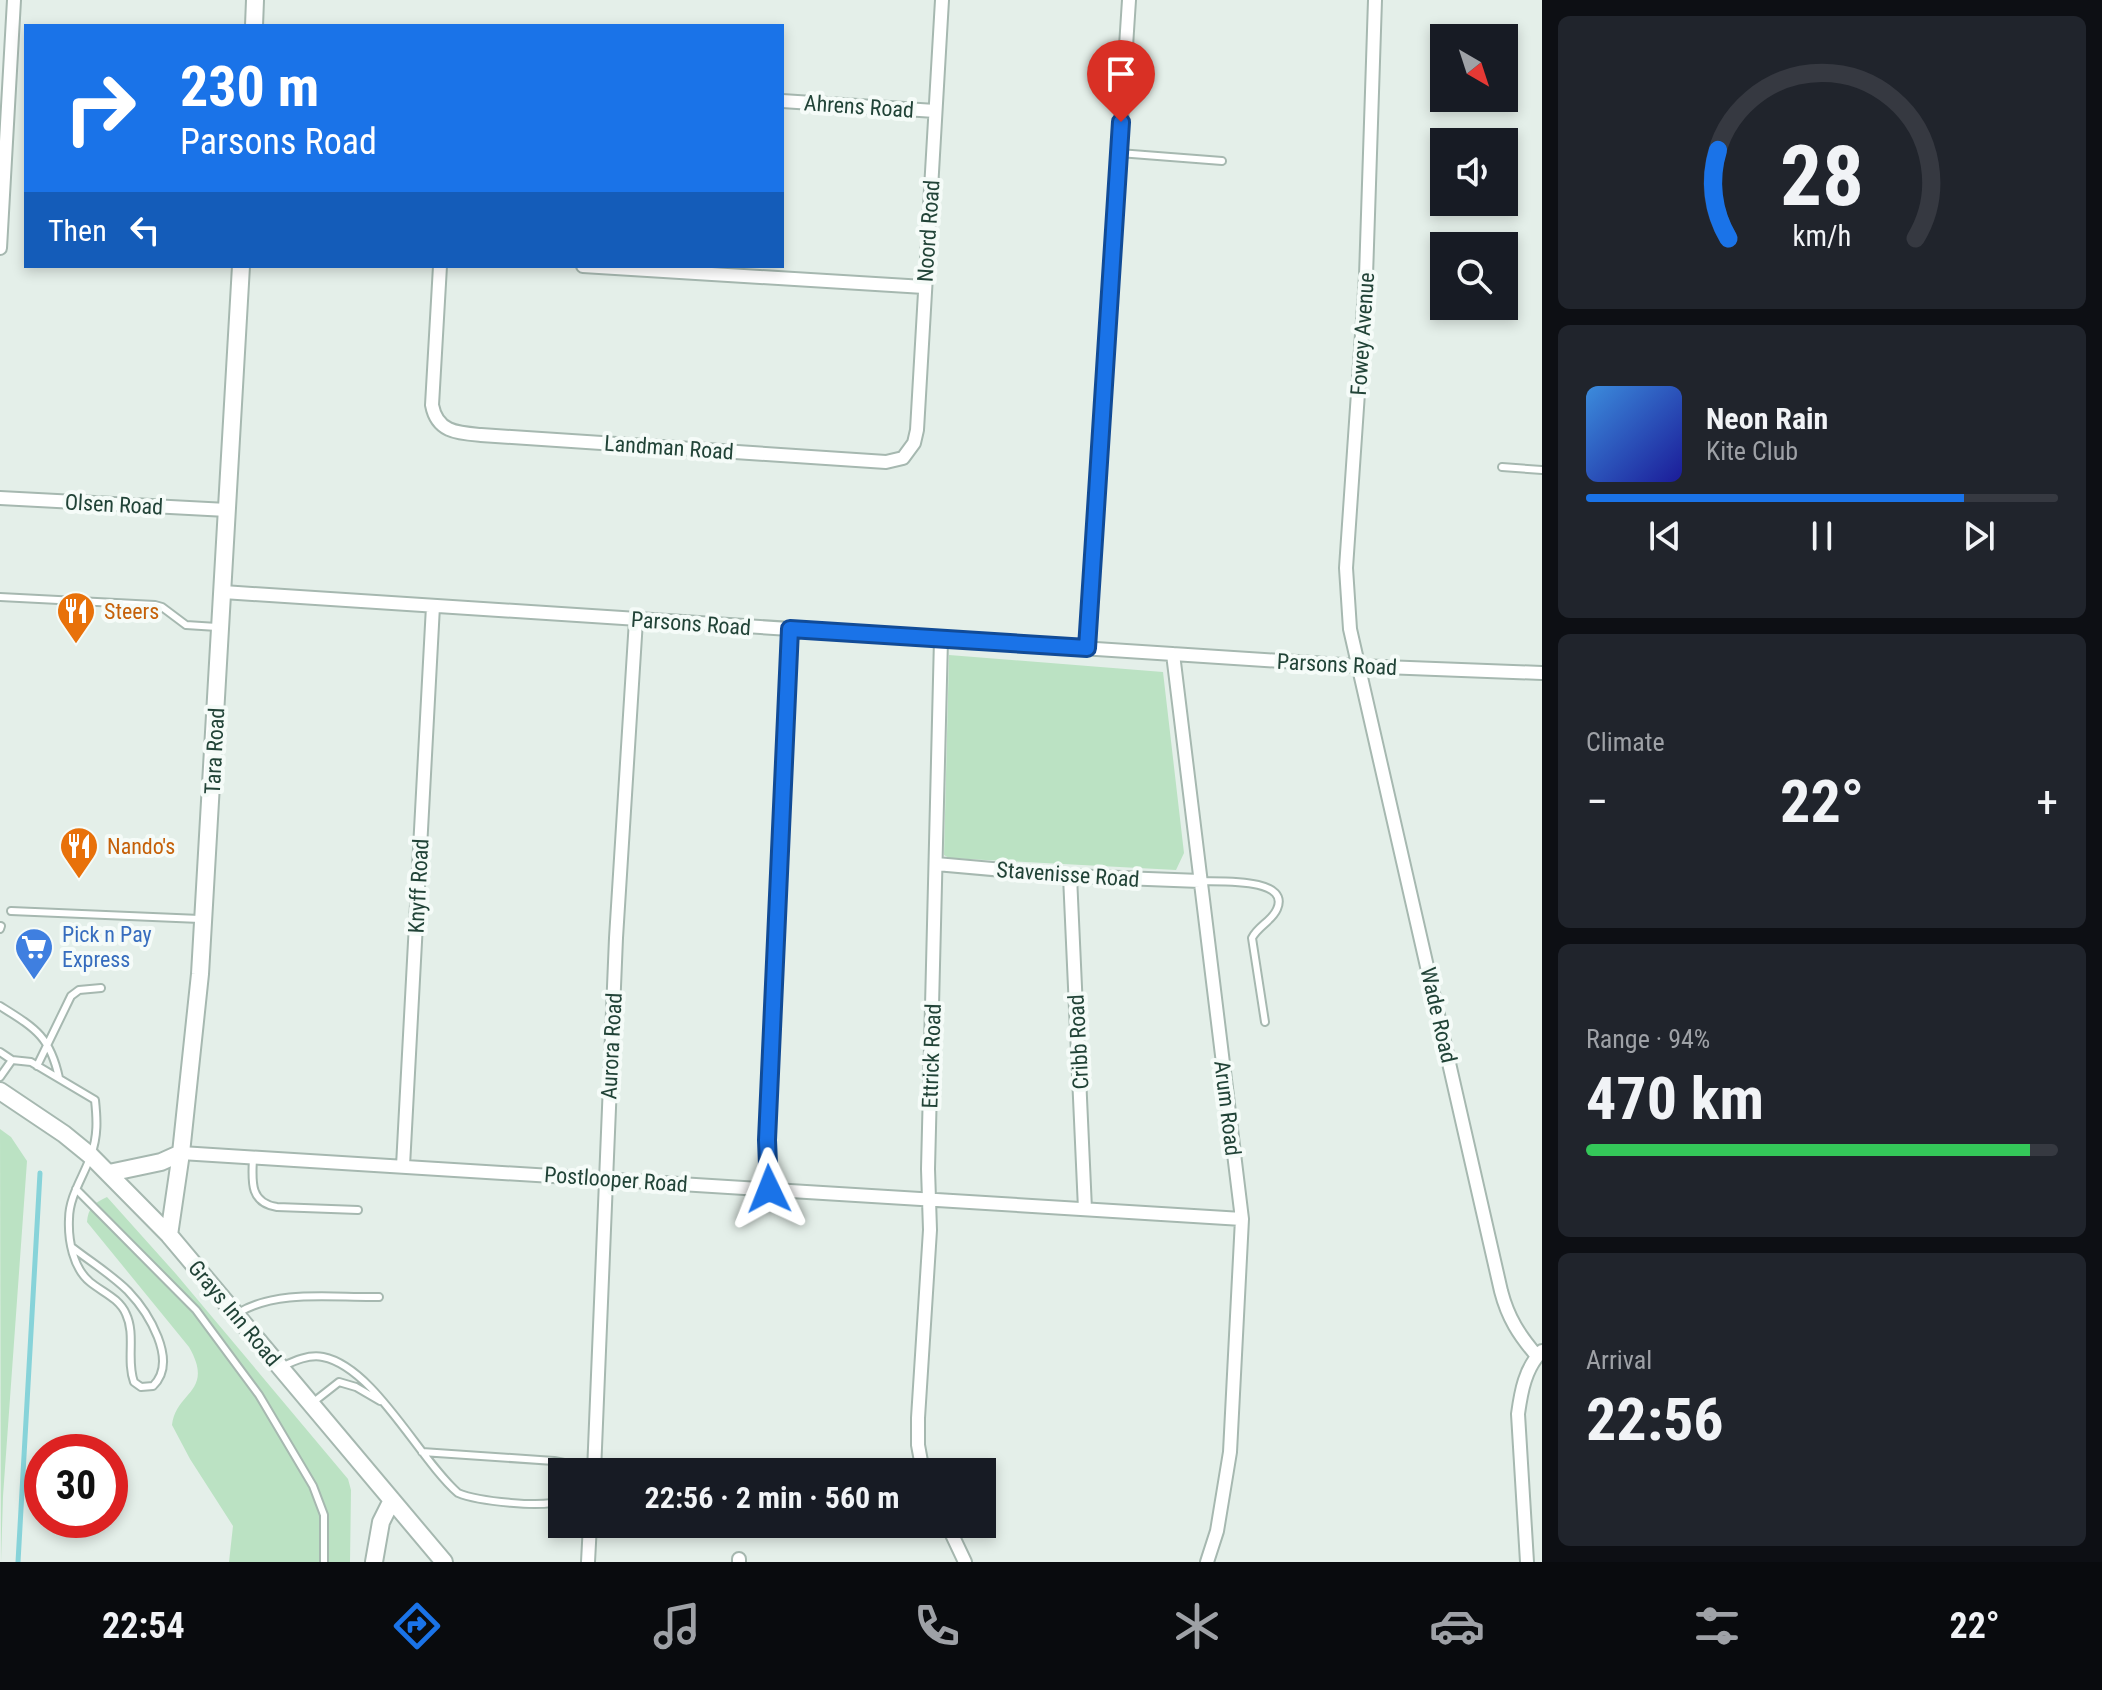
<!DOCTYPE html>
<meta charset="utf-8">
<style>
:root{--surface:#171b24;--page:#20242c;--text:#f1f3f6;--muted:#9ea1a6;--line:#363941;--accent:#1a73e8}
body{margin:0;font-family:"Roboto Condensed",sans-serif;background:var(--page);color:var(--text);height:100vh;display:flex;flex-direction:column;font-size:30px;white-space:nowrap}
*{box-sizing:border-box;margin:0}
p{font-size:26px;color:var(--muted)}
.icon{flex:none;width:44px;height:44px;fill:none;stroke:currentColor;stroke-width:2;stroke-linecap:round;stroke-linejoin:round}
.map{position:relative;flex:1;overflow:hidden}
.panel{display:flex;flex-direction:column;gap:16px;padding:16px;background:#0d0f14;width:560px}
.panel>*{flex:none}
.hud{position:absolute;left:24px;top:24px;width:760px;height:244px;border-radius:0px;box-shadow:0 4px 12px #0003;background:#1a73e8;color:#fff;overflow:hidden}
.needle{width:52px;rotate:141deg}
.buttons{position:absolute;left:1430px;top:24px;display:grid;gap:16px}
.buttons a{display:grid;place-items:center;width:88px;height:88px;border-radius:0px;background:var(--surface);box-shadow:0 4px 12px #0003;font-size:40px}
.speed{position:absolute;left:24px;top:1434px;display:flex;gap:16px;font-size:40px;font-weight:700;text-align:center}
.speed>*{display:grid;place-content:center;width:104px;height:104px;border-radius:50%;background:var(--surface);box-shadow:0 4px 12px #0003;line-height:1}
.speed .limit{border:12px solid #d22;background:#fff;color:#111}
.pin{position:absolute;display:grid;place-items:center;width:68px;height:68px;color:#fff;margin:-82px -34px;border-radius:50% 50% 50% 0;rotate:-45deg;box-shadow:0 0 8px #0007}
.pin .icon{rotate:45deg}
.me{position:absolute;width:88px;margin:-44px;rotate:358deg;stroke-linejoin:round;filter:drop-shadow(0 0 6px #0008)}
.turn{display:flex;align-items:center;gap:28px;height:168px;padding:0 24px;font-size:36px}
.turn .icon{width:104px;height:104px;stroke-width:2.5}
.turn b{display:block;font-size:56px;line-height:68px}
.then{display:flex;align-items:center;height:76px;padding:0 24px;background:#0003;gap:16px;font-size:30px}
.big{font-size:60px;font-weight:700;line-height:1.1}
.panel .card{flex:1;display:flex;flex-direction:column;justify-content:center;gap:12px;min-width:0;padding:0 28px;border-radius:12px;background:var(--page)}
.panel .dial{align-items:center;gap:0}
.dial svg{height:208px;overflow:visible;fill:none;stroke:var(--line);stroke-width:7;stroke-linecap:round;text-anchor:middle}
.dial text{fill:var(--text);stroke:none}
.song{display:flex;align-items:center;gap:24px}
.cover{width:96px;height:96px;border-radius:12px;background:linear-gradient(135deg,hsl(210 70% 55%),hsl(240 70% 35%))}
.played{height:8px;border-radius:4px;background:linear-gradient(90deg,var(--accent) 80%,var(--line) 80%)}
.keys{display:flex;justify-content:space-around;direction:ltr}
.heat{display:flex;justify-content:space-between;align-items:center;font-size:44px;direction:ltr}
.charge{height:12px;border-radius:6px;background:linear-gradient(90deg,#34c759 94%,var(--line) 0)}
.trip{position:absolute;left:548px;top:1458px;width:448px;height:80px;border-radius:0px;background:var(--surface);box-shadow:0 4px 12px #0003;font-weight:700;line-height:80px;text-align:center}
.dock{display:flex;height:128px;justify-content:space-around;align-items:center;background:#090b0e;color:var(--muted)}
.dock .icon{width:56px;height:56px}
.dock .active{color:var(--accent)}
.dock b{font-size:36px;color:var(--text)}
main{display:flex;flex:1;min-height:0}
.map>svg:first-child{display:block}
</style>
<main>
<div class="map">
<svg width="1542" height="1562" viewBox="0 0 1542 1562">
<rect width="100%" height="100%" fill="#e4efe9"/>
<!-- green -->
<path fill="#bbe2c3" d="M 949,655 L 1163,672 L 1184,853 L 1176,870 L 949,858 L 944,855 Z
M 0,1129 L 11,1137 L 27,1161 L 3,1496 L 1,1562 Z
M 107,1197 L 176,1274 L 348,1479 L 351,1490 L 350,1562 L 229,1562 L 233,1526 L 190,1459 L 172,1425 C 176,1391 215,1392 189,1347 L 87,1222 C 88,1208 94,1203 107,1197 Z"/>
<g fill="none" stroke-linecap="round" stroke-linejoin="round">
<!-- stream -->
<path stroke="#87d3d9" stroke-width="5" d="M 18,1562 L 40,1173"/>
<defs>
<path id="service" d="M 1119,153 L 1222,161
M 1502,467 L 1542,470
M 0,597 L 155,605 L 162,607 L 186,625 L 217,627
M 1200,881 C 1217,882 1291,877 1277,909 C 1272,921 1258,926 1252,938 L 1265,1022
M 11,911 L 200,919
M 0,929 L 1,926
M 0,1006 C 35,1028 50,1036 59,1078
M 0,1052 L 12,1060
M 37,1066 L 71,996 L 79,990 L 101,988
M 0,1077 L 12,1060 L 31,1062 L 95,1100 C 97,1119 98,1136 91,1155 C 84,1176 69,1196 69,1219 C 68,1240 73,1268 90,1282 C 102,1292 119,1298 126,1314 C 136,1335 126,1360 134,1382 L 141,1387 L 153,1386 C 179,1361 148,1312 128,1291 C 112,1275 91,1262 73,1248
M 253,1158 C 252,1180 249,1203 277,1207 L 358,1210
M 76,1189 L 196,1310 L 259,1395 L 313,1486 L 324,1515 L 324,1562
M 238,1313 C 278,1289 333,1298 379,1297
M 281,1367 C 294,1361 309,1354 323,1357 C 374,1367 419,1459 458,1493 C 477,1501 545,1509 562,1500
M 311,1404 L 339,1382 L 356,1387 L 380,1401
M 422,1452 L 554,1461 L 564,1463 L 570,1472"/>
<path id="minor" d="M 1375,0 L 1366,276 L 1346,568 L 1350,629 L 1501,1291 C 1508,1318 1519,1335 1537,1356
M 782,101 L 935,111
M 0,248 L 14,0
M 440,266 L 432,405 C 437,432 457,433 481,435 L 886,462 L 903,458 L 914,443 L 917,430 L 942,0
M 583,266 L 924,287
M 0,498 L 227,510
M 223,592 L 1358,666 L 1542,673
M 1087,648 L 1129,0
M 1173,654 L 1242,1219 L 1230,1452 L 1217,1531 L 1207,1562
M 936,864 L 1070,876 L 1200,881
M 1070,876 L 1085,1209
M 181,1153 L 1242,1219
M 403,1166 L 433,606
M 769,1189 L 767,1140 L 790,629
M 594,1472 L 616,938 L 636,620
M 923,1472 L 918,1445 L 918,1418 L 930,1230 L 928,1169 L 941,639
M 947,1524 L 965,1562
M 588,1562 L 590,1524
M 739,1562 L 739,1559
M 1527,1562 L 1518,1414 C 1521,1392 1525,1368 1542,1351"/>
<path id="tertiary" d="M 254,26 L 255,0
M 0,1091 L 64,1134 L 91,1156 L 169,1235 L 444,1562
M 109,1173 L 161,1162 L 181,1153
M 169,1235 L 181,1153 L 200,974 L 241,266
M 374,1562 L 381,1522 L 392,1500"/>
</defs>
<!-- service casing -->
<use href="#service" stroke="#a6b8b0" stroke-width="10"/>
<!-- minor casing -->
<use href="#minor" stroke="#a6b8b0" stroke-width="16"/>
<!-- tertiary casing -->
<use href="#tertiary" stroke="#a6b8b0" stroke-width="20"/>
<!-- service -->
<use href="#service" stroke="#fff" stroke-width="6"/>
<!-- minor -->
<use href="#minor" stroke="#fff" stroke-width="12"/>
<!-- tertiary -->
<use href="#tertiary" stroke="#fff" stroke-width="16"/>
</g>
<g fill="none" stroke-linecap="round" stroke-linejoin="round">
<defs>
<path id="route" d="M 769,1189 L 767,1140 L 790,629 L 1087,648 L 1121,122"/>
</defs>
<!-- route casing -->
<use href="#route" stroke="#114b97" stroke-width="20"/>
<!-- route -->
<use href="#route" stroke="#1a73e8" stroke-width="14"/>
</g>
<!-- icons -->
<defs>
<symbol id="restaurant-pin" viewBox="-11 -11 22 30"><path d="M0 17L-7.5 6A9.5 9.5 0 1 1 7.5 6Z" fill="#e8710a" stroke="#f5fbf8"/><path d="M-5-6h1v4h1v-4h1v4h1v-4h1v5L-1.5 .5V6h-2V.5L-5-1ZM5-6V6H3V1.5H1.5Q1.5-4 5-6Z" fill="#fff"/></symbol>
<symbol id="supermarket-pin" viewBox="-11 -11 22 30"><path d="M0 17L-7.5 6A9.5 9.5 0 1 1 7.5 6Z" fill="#3f7fe0" stroke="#f5fbf8"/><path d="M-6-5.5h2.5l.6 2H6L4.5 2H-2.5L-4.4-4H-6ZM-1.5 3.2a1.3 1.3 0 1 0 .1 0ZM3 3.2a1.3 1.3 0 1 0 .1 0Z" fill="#fff"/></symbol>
</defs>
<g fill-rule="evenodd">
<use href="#restaurant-pin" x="54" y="589" width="44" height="60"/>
<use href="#restaurant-pin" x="57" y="824" width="44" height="60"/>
<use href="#supermarket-pin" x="12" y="925" width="44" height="60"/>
</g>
<g text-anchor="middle" stroke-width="8" stroke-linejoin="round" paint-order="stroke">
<!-- street labels -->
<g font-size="22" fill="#214337" stroke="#f5fbf8">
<text transform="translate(859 106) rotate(4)" y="8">Ahrens Road</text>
<text transform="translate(928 231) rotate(-86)" y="8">Noord Road</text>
<text transform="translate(1362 334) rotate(-86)" y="8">Fowey Avenue</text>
<text transform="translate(669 447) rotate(4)" y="8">Landman Road</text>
<text transform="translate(114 504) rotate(3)" y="8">Olsen Road</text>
<text transform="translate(691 623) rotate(4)" y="8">Parsons Road</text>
<text transform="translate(1337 664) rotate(3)" y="8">Parsons Road</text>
<text transform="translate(214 751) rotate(-87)" y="8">Tara Road</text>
<text transform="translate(1068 874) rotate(4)" y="8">Stavenisse Road</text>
<text transform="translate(418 886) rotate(-87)" y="8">Knyff Road</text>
<text transform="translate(1439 1015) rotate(77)" y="8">Wade Road</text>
<text transform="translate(1078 1042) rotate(-93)" y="8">Cribb Road</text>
<text transform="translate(611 1046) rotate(-87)" y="8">Aurora Road</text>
<text transform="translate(931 1056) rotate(-88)" y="8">Ettrick Road</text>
<text transform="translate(1228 1108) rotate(83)" y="8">Arum Road</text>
<text transform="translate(616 1179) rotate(4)" y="8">Postlooper Road</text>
<text transform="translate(235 1313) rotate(50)" y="8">Grays Inn Road</text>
</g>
<!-- food labels -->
<g font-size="22" fill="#c56008" stroke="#f5fbf8" text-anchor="start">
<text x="104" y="619">Steers</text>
<text x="107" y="854">Nando's</text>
</g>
<!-- shop labels -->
<g font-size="22" fill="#366cbe" stroke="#f5fbf8" text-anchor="start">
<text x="62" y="942">Pick n Pay<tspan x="62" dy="25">Express</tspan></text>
</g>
</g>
</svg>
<div class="buttons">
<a><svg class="needle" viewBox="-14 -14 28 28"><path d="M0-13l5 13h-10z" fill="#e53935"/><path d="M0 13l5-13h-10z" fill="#9ea1a6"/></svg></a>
<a><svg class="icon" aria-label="sound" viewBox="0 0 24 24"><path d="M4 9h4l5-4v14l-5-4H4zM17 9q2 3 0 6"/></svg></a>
<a><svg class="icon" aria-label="search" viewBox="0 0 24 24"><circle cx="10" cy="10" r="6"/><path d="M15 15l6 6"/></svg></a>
</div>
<div class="speed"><div class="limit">30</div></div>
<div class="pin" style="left:1121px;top:122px;background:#d93025"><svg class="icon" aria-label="arrive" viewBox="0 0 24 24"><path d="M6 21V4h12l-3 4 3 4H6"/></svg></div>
<svg class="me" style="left:769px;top:1189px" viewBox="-20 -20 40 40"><path d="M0-17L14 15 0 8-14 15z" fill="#1a73e8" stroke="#fff" stroke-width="4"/></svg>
<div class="trip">22:56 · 2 min · 560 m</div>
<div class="hud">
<div class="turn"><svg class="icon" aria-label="right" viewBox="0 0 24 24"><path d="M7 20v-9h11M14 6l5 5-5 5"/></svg><div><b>230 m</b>Parsons Road</div></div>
<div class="then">Then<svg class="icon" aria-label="left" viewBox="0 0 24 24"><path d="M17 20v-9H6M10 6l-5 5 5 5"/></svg></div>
</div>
</div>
<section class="panel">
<div class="card dial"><svg viewBox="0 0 100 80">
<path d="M14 69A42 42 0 1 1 86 69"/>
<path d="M14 69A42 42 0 0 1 10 35" stroke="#1a73e8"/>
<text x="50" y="56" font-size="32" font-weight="700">28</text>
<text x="50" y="72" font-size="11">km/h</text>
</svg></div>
<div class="card">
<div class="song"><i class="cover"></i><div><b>Neon Rain</b><p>Kite Club</p></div></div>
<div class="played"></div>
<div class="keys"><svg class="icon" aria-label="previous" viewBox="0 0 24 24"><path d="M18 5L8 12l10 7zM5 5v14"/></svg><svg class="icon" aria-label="pause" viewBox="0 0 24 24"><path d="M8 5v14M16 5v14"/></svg><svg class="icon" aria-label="next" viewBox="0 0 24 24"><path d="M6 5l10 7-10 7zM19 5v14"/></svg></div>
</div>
<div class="card"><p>Climate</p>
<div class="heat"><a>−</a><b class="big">22°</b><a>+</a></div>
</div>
<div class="card"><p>Range · 94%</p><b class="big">470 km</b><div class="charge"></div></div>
<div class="card"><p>Arrival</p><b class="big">22:56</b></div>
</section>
</main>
<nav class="dock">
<b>22:54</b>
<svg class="icon active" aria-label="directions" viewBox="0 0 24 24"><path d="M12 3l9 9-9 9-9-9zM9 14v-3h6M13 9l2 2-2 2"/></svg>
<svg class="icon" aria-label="music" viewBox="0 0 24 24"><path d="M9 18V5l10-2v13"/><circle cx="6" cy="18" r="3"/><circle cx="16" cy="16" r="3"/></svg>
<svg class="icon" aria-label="phone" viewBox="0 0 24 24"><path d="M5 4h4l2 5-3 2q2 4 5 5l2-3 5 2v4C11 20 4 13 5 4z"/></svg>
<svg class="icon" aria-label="climate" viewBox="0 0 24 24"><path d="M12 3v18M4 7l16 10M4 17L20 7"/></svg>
<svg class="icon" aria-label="car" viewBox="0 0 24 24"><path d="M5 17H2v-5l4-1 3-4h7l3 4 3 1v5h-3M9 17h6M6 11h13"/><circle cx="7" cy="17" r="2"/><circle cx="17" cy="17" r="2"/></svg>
<svg class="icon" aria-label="filters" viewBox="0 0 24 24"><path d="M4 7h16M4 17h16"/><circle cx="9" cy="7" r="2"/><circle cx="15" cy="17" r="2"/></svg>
<b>22°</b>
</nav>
